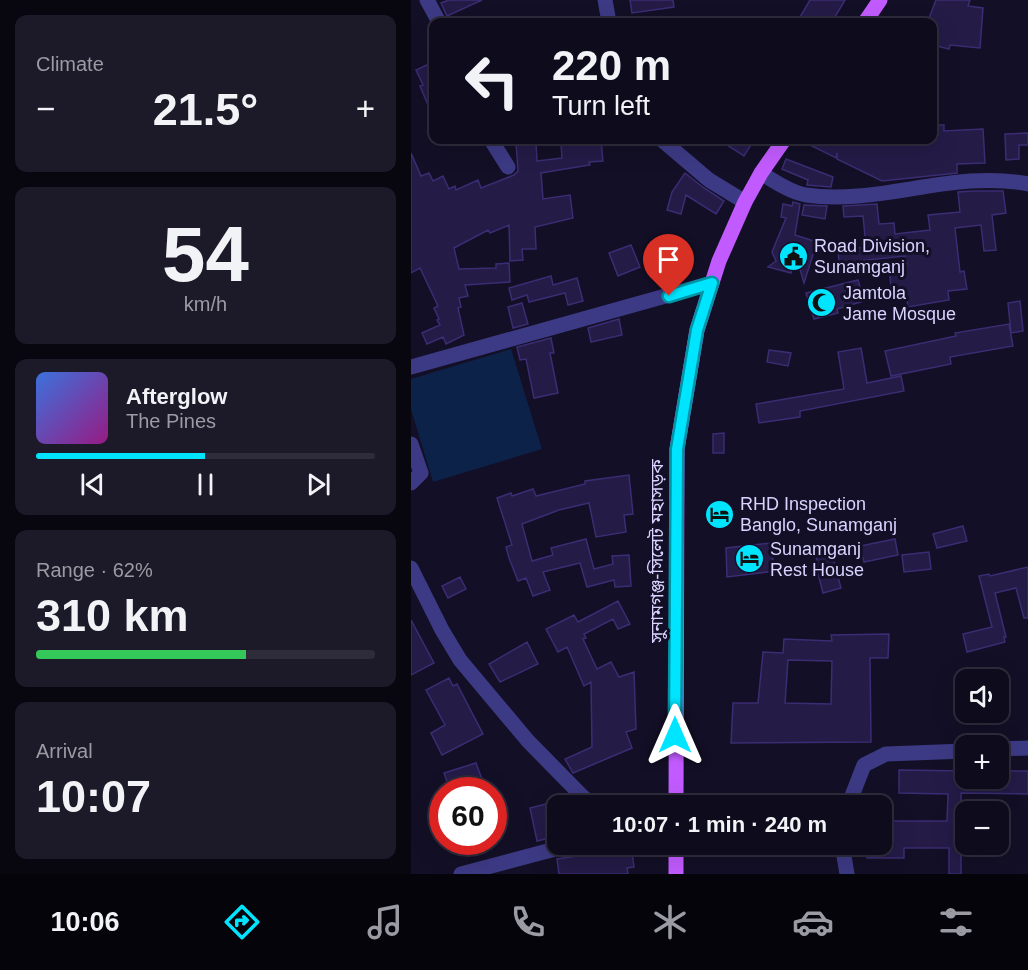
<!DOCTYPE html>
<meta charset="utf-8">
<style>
:root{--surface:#0e0b1c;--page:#1c1929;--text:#f1f3f6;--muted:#9b9ba3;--line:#2e2b3b;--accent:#00e5ff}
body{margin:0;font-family:Arial,"Noto Sans Bengali",sans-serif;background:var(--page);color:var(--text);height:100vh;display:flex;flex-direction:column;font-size:22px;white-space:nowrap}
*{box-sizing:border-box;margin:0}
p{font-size:20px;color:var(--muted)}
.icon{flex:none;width:33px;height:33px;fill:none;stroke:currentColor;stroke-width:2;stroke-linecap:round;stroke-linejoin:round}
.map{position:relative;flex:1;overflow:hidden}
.side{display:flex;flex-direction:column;gap:15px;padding:15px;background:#08060f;width:411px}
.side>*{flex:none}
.top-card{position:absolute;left:18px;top:18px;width:508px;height:126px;border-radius:12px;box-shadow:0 6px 24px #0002,0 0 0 2px var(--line);background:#0e0b1c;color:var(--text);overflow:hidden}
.fabs{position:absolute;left:544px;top:669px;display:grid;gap:12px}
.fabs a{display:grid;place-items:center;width:54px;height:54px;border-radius:12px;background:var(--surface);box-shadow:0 6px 24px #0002,0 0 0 2px var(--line);font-size:30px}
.speed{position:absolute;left:18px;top:777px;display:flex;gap:12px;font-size:30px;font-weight:700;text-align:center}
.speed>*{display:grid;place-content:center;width:78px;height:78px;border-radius:50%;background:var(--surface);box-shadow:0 6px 24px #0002,0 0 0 2px var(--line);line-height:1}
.speed .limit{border:9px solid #d22;background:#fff;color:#111}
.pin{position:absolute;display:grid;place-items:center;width:51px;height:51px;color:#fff;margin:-62px -26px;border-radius:50% 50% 50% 0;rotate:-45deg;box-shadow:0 0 6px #0007}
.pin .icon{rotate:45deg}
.me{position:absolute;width:66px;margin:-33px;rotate:0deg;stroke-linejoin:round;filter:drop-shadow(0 0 4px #0008)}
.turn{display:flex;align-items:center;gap:21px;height:126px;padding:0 24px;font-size:27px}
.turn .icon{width:78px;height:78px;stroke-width:2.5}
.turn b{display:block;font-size:42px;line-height:51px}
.big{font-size:45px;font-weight:700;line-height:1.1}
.side .tile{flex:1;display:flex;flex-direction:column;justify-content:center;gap:9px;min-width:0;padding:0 21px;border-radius:12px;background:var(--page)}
.side .dial{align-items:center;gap:0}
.dial b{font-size:78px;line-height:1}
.song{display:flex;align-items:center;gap:18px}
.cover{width:72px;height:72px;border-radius:9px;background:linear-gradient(135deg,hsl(220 70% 55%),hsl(310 70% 35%))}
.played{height:6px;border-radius:3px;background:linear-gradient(90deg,var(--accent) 50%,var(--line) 50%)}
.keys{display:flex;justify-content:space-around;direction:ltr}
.heat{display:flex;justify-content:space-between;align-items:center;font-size:33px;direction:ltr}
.charge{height:9px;border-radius:4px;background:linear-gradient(90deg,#34c759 62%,var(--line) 0)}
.trip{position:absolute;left:136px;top:795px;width:345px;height:60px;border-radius:12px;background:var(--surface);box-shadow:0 6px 24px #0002,0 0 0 2px var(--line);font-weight:700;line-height:60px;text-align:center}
.tabs{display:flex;height:96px;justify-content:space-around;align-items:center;background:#06040b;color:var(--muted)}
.tabs .icon{width:42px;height:42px}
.tabs .current{color:var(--accent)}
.tabs b{font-size:27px;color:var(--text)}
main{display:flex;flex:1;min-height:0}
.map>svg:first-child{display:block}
</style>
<main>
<section class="side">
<div class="tile"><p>Climate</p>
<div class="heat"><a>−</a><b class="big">21.5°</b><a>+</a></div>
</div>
<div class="tile dial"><b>54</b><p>km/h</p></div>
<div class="tile">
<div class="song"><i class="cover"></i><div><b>Afterglow</b><p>The Pines</p></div></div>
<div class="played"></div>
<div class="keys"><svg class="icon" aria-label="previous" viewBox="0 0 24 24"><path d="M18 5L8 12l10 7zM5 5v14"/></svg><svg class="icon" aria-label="pause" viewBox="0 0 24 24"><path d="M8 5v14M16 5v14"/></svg><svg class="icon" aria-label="next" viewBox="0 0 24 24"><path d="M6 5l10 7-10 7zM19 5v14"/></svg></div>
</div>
<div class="tile"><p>Range · 62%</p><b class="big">310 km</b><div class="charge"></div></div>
<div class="tile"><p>Arrival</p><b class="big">10:07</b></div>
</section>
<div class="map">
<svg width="617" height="874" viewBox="0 0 617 874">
<rect width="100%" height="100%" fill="#130f26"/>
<!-- water -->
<path fill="#0c2248" d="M 100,349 L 131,449 L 22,482 L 0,409 L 0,379 Z"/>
<!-- building -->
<path fill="#241b47" stroke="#3b2d73" stroke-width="1.5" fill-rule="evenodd" d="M 38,0 L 71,0 L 36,16 L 30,3 Z
M 219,0 L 262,0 L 263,7 L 221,13 Z
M 399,0 L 434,0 L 421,22 L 386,22 Z
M 525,0 L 559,0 L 557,6 L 572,8 L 569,48 L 539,45 L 538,49 L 522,45 L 522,22 L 517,21 Z
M 22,62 L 22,117 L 9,86 L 12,85 L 5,70 Z
M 522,125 L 533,125 L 533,131 L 572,129 L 574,163 L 546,164 L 546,173 L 471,181 L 426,159 L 426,153 L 425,158 L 389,140 L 522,140 Z
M 617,133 L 617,145 L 608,145 L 608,159 L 595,160 L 594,134 Z
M 190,140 L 192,161 L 178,162 L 179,165 L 130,173 L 132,199 L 159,195 L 162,218 L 124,227 L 125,249 L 111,249 L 112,260 L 99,261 L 98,225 L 79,233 L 77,230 L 43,248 L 48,269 L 85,268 L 85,264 L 98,263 L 99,282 L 54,285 L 57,296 L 48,298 L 50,307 L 47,308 L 53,335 L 35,344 L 32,337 L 16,344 L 11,333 L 29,325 L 26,320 L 28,319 L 23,308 L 27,306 L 9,268 L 0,273 L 0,153 L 10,176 L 18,173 L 22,181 L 32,176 L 38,189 L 44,186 L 45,190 L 67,180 L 70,188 L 103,175 L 107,171 L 105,143 L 125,141 L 126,161 L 151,158 L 150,144 Z
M 308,140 L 343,140 L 333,156 Z
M 375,159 L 422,177 L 420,187 L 396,185 L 397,180 L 371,169 Z
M 274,173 L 293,188 L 313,201 L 305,214 L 275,195 L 270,214 L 256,210 L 261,192 Z
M 562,191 L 592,191 L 595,213 L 581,215 L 585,250 L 573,251 L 570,225 L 544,228 L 549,272 L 553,271 L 556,289 L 537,291 L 538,300 L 497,307 L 495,292 L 481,294 L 478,269 L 496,264 L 494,256 L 428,263 L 427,250 L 455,247 L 452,216 L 433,217 L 432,206 L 466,204 L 468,224 L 483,223 L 484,234 L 519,230 L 517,215 L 549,212 L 547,192 Z
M 382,202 L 389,204 L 384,235 L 406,242 L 393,283 L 384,252 L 380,273 L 357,267 L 365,261 L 361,252 L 375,218 L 370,217 L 372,204 L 381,206 Z
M 393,205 L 416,206 L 414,219 L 391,215 Z
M 220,245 L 229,267 L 207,276 L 198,253 Z
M 140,276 L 142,285 L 166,278 L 172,301 L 157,305 L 154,293 L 118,302 L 116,295 L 101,300 L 98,288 Z
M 447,280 L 453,301 L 426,309 L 427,313 L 403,319 L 395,293 Z
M 609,301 L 612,331 L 600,333 L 597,303 Z
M 111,303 L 117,324 L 102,328 L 97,307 Z
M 208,319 L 211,335 L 180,342 L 177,328 Z
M 598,324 L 602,346 L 539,357 L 540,364 L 480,376 L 474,351 L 545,336 L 544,333 Z
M 140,338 L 143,353 L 139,353 L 147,393 L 123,398 L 115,359 L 109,360 L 106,347 Z
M 450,348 L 456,383 L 490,376 L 493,391 L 389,411 L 389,417 L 348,423 L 345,404 L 433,389 L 427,352 Z
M 358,350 L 380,353 L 377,366 L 356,362 Z
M 313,433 L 313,453 L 302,453 L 302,434 Z
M 218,475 L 222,514 L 213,515 L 215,532 L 185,537 L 178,503 L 148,510 L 111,524 L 121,561 L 142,555 L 140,548 L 175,539 L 183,569 L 202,564 L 201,556 L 218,555 L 220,586 L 204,587 L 203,580 L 176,587 L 169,563 L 132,572 L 139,590 L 122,596 L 115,578 L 107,581 L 98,558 L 95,547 L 101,545 L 86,498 L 100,493 L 101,496 L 122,489 L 125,496 L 174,484 L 174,481 Z
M 552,526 L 556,541 L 526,548 L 522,534 Z
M 484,539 L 487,555 L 453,562 L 449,546 Z
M 359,543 L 364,571 L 316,577 L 315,548 Z
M 420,551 L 430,588 L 412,593 L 404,562 L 406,562 L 405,556 Z
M 518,552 L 520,569 L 493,572 L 491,555 Z
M 617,567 L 617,618 L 613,618 L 605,588 L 584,593 L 595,637 L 593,637 L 594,642 L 556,652 L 552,634 L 581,627 L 568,576 L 578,574 L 579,576 Z
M 49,577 L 55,589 L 37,598 L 31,586 Z
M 207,601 L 219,624 L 207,629 L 202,619 L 173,634 L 175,638 L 172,639 L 186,669 L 200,662 L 208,677 L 223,672 L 225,729 L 215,732 L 221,748 L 162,773 L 154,759 L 181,747 L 180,682 L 173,686 L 156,647 L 147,652 L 135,629 L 163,615 L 167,622 Z
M 0,620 L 23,663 L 0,675 Z
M 478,634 L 477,658 L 459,658 L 460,742 L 320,743 L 322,703 L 347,703 L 352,652 L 372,653 L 373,639 L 421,641 L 420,635 ZM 377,660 L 421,661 L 420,704 L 374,703 Z
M 116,642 L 127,664 L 89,682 L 78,664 Z
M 38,678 L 42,686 L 46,684 L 72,734 L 31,755 L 20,733 L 34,725 L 15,690 Z
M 65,763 L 75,790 L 39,790 L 33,773 Z
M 488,770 L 555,771 L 555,778 L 588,778 L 588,771 L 617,771 L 617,794 L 550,793 L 550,820 L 555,820 L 555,846 L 550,846 L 550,874 L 538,874 L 538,848 L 493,848 L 493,858 L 456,858 L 456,844 L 471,844 L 471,821 L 536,821 L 537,794 L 488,793 Z
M 147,801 L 147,836 L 126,841 L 119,808 Z
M 220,844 L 223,867 L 216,868 L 217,874 L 148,874 L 146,859 L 181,854 L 180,850 Z"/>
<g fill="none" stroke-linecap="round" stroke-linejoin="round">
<!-- minor -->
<path stroke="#3d3a85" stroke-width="15" d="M 16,0 L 28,22
M 194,0 L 198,22
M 80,140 L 97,167
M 251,140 L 298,180 L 334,202
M 350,173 C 363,181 379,192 395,195 C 466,206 544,169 617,184
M 0,367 L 301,283
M 0,444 L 10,473 L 0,483
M 0,568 L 31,630 L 49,660 L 117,741 L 172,797 L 184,806
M 588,749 L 617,748
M 437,806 L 453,765 L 475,754 L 555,751
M 431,844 L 436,874
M 50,874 L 163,844"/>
<!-- major -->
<path stroke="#c25bff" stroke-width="15" d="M 454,22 L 469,0
M 265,806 L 266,449 L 286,330 L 308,261 L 334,202 L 350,173 L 373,140
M 265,874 L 265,844"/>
</g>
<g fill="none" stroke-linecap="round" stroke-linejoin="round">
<defs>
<path id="route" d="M 258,296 L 301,283 L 286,330 L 266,449 L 264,735"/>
</defs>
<!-- route casing -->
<use href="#route" stroke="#0095a6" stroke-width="15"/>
<!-- route -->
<use href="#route" stroke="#00e5ff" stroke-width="10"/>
</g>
<!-- icons -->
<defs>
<symbol id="civic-disc" viewBox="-11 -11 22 22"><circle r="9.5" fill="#00e5ff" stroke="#130f26"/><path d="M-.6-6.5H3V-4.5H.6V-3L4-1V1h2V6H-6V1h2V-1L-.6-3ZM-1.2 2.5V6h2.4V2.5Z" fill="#111"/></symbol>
<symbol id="mosque-disc" viewBox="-11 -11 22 22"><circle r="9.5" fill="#00e5ff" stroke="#130f26"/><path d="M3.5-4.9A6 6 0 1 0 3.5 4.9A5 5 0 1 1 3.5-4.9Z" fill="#111"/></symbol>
<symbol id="hotel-disc" viewBox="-11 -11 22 22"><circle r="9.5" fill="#00e5ff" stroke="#130f26"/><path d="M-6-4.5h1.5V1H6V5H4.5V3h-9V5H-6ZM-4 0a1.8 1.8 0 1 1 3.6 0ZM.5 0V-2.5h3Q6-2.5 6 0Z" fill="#111"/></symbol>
</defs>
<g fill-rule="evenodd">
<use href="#civic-disc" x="366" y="240" width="33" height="33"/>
<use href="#mosque-disc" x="394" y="286" width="33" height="33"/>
<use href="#hotel-disc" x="292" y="498" width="33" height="33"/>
<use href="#hotel-disc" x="322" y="542" width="33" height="33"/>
</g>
<g text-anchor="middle" stroke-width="6" stroke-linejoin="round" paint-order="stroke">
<!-- poi labels -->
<g font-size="18" fill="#d9d4ff" stroke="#130f26" text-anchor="start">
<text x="403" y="252">Road Division,<tspan x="403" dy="21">Sunamganj</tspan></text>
<text x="432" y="299">Jamtola<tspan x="432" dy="21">Jame Mosque</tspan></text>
<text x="329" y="510">RHD Inspection<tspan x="329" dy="21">Banglo, Sunamganj</tspan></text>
<text x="359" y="555">Sunamganj<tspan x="359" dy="21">Rest House</tspan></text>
</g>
<!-- street labels -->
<g font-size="18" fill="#d9d4ff" stroke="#130f26">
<text transform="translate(246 551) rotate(-90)" y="6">সুনামগঞ্জ-সিলেট মহাসড়ক</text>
</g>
</g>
</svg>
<div class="fabs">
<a><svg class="icon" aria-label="sound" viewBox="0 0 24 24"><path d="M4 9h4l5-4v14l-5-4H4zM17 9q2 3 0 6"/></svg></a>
<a>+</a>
<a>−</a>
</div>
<div class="speed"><div class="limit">60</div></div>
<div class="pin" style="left:258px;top:296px;background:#d93025"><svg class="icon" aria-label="arrive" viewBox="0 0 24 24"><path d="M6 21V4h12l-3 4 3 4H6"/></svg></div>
<svg class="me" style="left:264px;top:735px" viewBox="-20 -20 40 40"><path d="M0-17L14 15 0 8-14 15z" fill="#00e5ff" stroke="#fff" stroke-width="4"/></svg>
<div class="trip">10:07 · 1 min · 240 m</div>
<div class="top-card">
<div class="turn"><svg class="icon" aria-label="left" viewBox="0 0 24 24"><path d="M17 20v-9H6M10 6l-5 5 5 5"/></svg><div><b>220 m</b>Turn left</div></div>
</div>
</div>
</main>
<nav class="tabs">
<b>10:06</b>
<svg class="icon current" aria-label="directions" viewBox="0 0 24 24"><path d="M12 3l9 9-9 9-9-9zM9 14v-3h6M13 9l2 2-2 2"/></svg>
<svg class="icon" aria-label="music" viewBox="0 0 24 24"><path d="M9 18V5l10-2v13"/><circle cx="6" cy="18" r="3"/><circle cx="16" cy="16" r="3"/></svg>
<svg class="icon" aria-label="phone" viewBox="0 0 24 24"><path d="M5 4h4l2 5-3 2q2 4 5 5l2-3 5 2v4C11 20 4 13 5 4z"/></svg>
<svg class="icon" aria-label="climate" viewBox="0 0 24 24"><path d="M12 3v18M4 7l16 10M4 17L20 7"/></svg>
<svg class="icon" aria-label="car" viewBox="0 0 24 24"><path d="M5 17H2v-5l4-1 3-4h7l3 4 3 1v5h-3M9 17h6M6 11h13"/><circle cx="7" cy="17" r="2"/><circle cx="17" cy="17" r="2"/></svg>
<svg class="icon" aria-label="filters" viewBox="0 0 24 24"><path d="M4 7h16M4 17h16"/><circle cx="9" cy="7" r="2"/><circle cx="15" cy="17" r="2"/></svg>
</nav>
